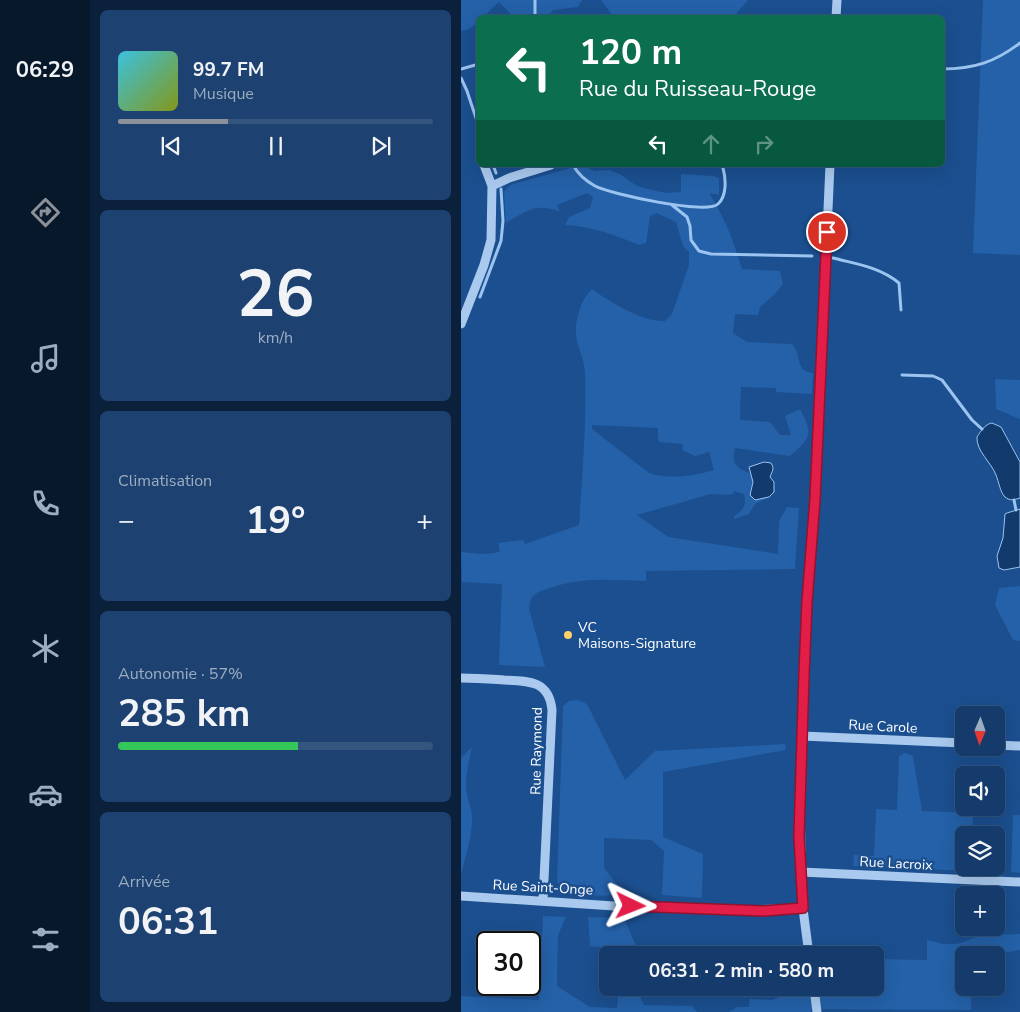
<!DOCTYPE html>
<html lang="fr">
<meta charset="utf-8">
<style>
:root{--surface:#143b6b;--page:#1d4271;--text:#f1f3f6;--muted:#9dadc1;--line:#33557e;--accent:#8c9099}
body{margin:0;font-family:"Nunito Sans",sans-serif;background:var(--page);color:var(--text);height:100vh;display:flex;flex-direction:column;font-size:19px;white-space:nowrap}
*{box-sizing:border-box;margin:0}
p{font-size:16px;color:var(--muted)}
.icon{flex:none;width:28px;height:28px;fill:none;stroke:currentColor;stroke-width:2;stroke-linecap:round;stroke-linejoin:round}
.map{position:relative;flex:1;overflow:hidden}
.side{display:flex;flex-direction:column;gap:10px;padding:10px;background:#0b203b;width:371px}
.side>*{flex:none}
.top-card{position:absolute;left:15px;top:15px;width:469px;height:152px;border-radius:8px;box-shadow:0 5px 20px #0002,0 0 0 1px var(--line);background:#0b6e4f;color:#fff;overflow:hidden}
.needle{width:32px;rotate:182deg}
.fabs{position:absolute;left:494px;top:706px;display:grid;gap:10px}
.fabs a{display:grid;place-items:center;width:50px;height:50px;border-radius:8px;background:var(--surface);box-shadow:0 5px 20px #0002,0 0 0 1px var(--line);font-size:25px}
.speed{position:absolute;left:15px;top:931px;display:flex;gap:10px;font-size:25px;font-weight:700;text-align:center}
.speed>*{display:grid;place-content:center;width:65px;height:65px;border-radius:50%;background:var(--surface);box-shadow:0 5px 20px #0002,0 0 0 1px var(--line);line-height:1}
.speed .limit{border:2px solid #111;border-radius:8px;background:#fff;color:#111}
.pin{position:absolute;display:grid;place-items:center;width:42px;height:42px;color:#fff;margin:-21px;border:2px solid #fff;border-radius:50%;box-shadow:0 1px 5px #0007}
.me{position:absolute;width:55px;margin:-28px;rotate:92deg;stroke-linejoin:round;filter:drop-shadow(0 0 4px #0008)}
.turn{display:flex;align-items:center;gap:18px;height:105px;padding:0 20px;font-size:22px}
.turn .icon{width:65px;height:65px;stroke-width:2.5}
.turn b{display:block;font-size:35px;line-height:42px}
.lanes{display:flex;align-items:center;height:48px;padding:0 20px;background:#0003;justify-content:center;gap:25px;direction:ltr}
.lanes .off{opacity:.35}
.big{font-size:38px;font-weight:700;line-height:1.1}
.side .widget{flex:1;display:flex;flex-direction:column;justify-content:center;gap:8px;min-width:0;padding:0 18px;border-radius:8px;background:var(--page)}
.side .dial{align-items:center;gap:0}
.dial b{font-size:65px;line-height:1}
.song{display:flex;align-items:center;gap:15px}
.cover{width:60px;height:60px;border-radius:8px;background:linear-gradient(135deg,hsl(190 70% 55%),hsl(70 70% 35%))}
.played{height:5px;border-radius:2px;background:linear-gradient(90deg,var(--accent) 35%,var(--line) 35%)}
.keys{display:flex;justify-content:space-around;direction:ltr}
.heat{display:flex;justify-content:space-between;align-items:center;font-size:28px;direction:ltr}
.charge{height:8px;border-radius:4px;background:linear-gradient(90deg,#34c759 57%,var(--line) 0)}
.trip{position:absolute;left:138px;top:946px;width:285px;height:50px;border-radius:8px;background:var(--surface);box-shadow:0 5px 20px #0002,0 0 0 1px var(--line);font-weight:700;line-height:50px;text-align:center}
main{display:flex;flex:1;min-height:0}
.tabs{display:flex;flex-direction:column;width:90px;justify-content:space-around;align-items:center;background:#08182b;color:var(--muted)}
.tabs .icon{width:35px;height:35px}
.tabs .selected{color:var(--accent)}
.tabs b{font-size:22px;color:var(--text)}
.map>svg:first-child{display:block}
</style>
<main>
<nav class="tabs">
<b>06:29</b>
<svg class="icon selected" aria-label="directions" viewBox="0 0 24 24"><path d="M12 3l9 9-9 9-9-9zM9 14v-3h6M13 9l2 2-2 2"/></svg>
<svg class="icon" aria-label="music" viewBox="0 0 24 24"><path d="M9 18V5l10-2v13"/><circle cx="6" cy="18" r="3"/><circle cx="16" cy="16" r="3"/></svg>
<svg class="icon" aria-label="phone" viewBox="0 0 24 24"><path d="M5 4h4l2 5-3 2q2 4 5 5l2-3 5 2v4C11 20 4 13 5 4z"/></svg>
<svg class="icon" aria-label="climate" viewBox="0 0 24 24"><path d="M12 3v18M4 7l16 10M4 17L20 7"/></svg>
<svg class="icon" aria-label="car" viewBox="0 0 24 24"><path d="M5 17H2v-5l4-1 3-4h7l3 4 3 1v5h-3M9 17h6M6 11h13"/><circle cx="7" cy="17" r="2"/><circle cx="17" cy="17" r="2"/></svg>
<svg class="icon" aria-label="filters" viewBox="0 0 24 24"><path d="M4 7h16M4 17h16"/><circle cx="9" cy="7" r="2"/><circle cx="15" cy="17" r="2"/></svg>
</nav>
<section class="side">
<div class="widget">
<div class="song"><i class="cover"></i><div><b>99.7 FM</b><p>Musique</p></div></div>
<div class="played"></div>
<div class="keys"><svg class="icon" aria-label="previous" viewBox="0 0 24 24"><path d="M18 5L8 12l10 7zM5 5v14"/></svg><svg class="icon" aria-label="pause" viewBox="0 0 24 24"><path d="M8 5v14M16 5v14"/></svg><svg class="icon" aria-label="next" viewBox="0 0 24 24"><path d="M6 5l10 7-10 7zM19 5v14"/></svg></div>
</div>
<div class="widget dial"><b>26</b><p>km/h</p></div>
<div class="widget"><p>Climatisation</p>
<div class="heat"><a>−</a><b class="big">19°</b><a>+</a></div>
</div>
<div class="widget"><p>Autonomie · 57%</p><b class="big">285 km</b><div class="charge"></div></div>
<div class="widget"><p>Arrivée</p><b class="big">06:31</b></div>
</section>
<div class="map">
<svg width="559" height="1012" viewBox="0 0 559 1012">
<rect width="100%" height="100%" fill="#1b4f8f"/>
<!-- green -->
<path fill="#2461a8" fill-rule="evenodd" d="M 0,0 L 121,0 L 117,7 L 92,10 L 85,18 L 53,17 L 38,2 L 22,17 L 18,18 L 17,22 C 12,27 7,30 0,31 Z
M 140,0 L 287,0 L 276,13 L 274,18 L 155,17 L 152,16 Z
M 522,0 L 559,0 L 559,255 L 512,253 Z
M 120,165 L 134,171 L 148,170 L 159,174 L 176,186 L 195,191 L 206,193 L 220,192 L 220,174 L 252,176 L 258,178 L 258,195 L 248,193 C 263,216 273,242 281,269 L 319,271 L 322,284 L 313,295 L 299,307 L 297,315 L 274,314 L 272,333 L 286,342 L 331,344 C 341,354 333,371 352,373 L 351,394 L 315,392 L 315,388 L 280,387 L 279,420 L 309,422 L 319,435 L 330,435 L 324,416 L 339,409 C 352,434 351,437 329,456 L 274,448 C 270,462 275,469 289,473 L 292,482 L 289,489 L 294,500 L 308,497 L 294,504 L 288,514 L 273,519 L 273,516 C 282,511 286,505 283,494 L 273,491 L 272,494 L 266,495 L 250,494 L 176,515 L 207,537 L 317,554 L 318,521 L 326,507 L 338,508 L 334,569 L 185,571 L 185,581 C 153,580 122,577 92,587 C 86,589 78,591 73,595 C 69,598 69,604 68,609 L 84,667 L 38,665 L 41,584 L 1,582 L 0,552 L 20,554 L 33,553 L 39,551 L 37,543 L 62,540 L 64,544 L 118,525 C 121,474 126,423 124,372 C 123,355 114,346 115,327 C 116,314 121,298 131,289 C 149,302 181,322 204,321 L 211,314 L 228,265 L 228,252 L 222,246 L 215,222 L 196,213 L 189,216 L 185,243 L 178,245 C 153,235 131,226 104,225 L 108,217 L 129,208 L 132,197 L 126,193 L 96,205 L 99,212 C 76,202 65,211 45,223 L 43,192 L 49,185 ZM 131,425 L 197,428 L 197,440 L 199,442 L 222,444 L 221,450 L 234,456 L 248,452 L 253,470 C 232,476 209,480 188,473 L 131,429 Z
M 534,379 L 559,380 L 559,419 L 535,409 Z
M 559,586 L 559,641 L 552,640 L 534,605 L 538,588 Z
M 116,700 L 126,704 L 164,780 L 194,751 L 324,744 L 325,750 L 202,772 L 202,837 L 242,854 L 241,898 L 201,895 L 203,851 L 190,840 L 143,838 L 143,868 L 165,895 C 151,895 109,898 100,889 C 98,887 97,884 96,881 L 102,706 L 108,701 Z
M 11,747 C 8,762 3,778 6,794 C 7,802 11,809 11,817 C 12,836 4,857 0,875 L 0,758 Z
M 444,753 L 452,756 L 461,811 L 512,813 L 511,835 L 502,835 L 502,868 L 510,868 L 510,871 L 392,866 L 393,855 L 413,856 L 415,809 L 436,810 L 438,756 Z
M 552,815 L 559,815 L 559,873 L 550,872 Z
M 82,916 L 105,917 L 97,935 L 96,986 L 129,1007 L 156,1008 L 158,988 L 175,988 L 183,1005 L 231,1006 L 236,1012 L 0,1012 L 0,996 L 78,1000 Z
M 127,917 L 163,918 L 176,948 L 175,955 L 159,955 L 159,949 L 129,946 Z
M 559,934 L 559,950 L 532,955 L 502,955 L 502,988 L 510,988 L 510,1010 L 350,1009 L 350,1012 L 268,1012 L 276,1007 L 288,1007 L 289,999 L 311,1000 L 318,997 L 322,988 L 414,988 L 414,959 L 466,960 L 466,940 L 482,944 L 493,944 L 500,943 L 517,936 Z"/>
<!-- water -->
<path fill="#123a6d" stroke="#9cc4f0" d="M 531,423 L 540,427 L 559,462 L 559,498 C 553,500 549,501 544,497 C 539,492 538,482 535,475 C 530,462 515,451 516,437 C 520,431 524,424 531,423 Z
M 303,462 L 310,463 C 314,469 311,471 309,477 L 313,482 L 313,492 L 308,497 L 294,500 L 289,495 L 292,482 L 288,467 Z
M 559,509 L 559,567 L 543,570 L 538,568 L 536,556 L 542,538 L 544,514 L 546,513 Z"/>
<g fill="none" stroke-linecap="round" stroke-linejoin="round">
<!-- stream -->
<path stroke="#9cc4f0" stroke-width="3" d="M 74,0 L 74,18
M 0,69 L 18,64
M 481,69 C 513,69 534,62 559,43
M 0,78 L 6,91 L 18,127
M 32,165 L 35,173
M 112,165 C 117,174 125,181 134,186 C 149,194 246,215 257,204 C 266,196 265,179 262,168 L 265,165
M 211,205 L 226,217 L 229,226 L 230,240 L 238,251 L 250,254 L 351,256
M 372,258 C 395,264 419,267 438,283 L 440,310
M 19,297 L 40,241 L 42,221 L 40,189
M 441,375 L 472,376 L 481,380 L 511,420 L 521,429
M 553,500 L 555,510"/>
<!-- minor -->
<path stroke="#a9c9ee" stroke-width="9" d="M 375,18 L 376,0
M 31,186 L 48,178 L 90,165
M 0,324 L 23,265 L 30,240 L 31,186 L 23,165
M 0,678 C 14,678 28,679 43,680 C 67,681 88,680 91,710 L 82,901
M 341,736 L 502,743
M 535,745 L 559,746
M 340,872 L 559,882
M 0,896 L 153,906 L 289,910 L 342,908
M 348,955 L 341,901 L 339,803 L 345,621 L 354,499 L 369,165
M 353,988 L 356,1012"/>
</g>
<g fill="none" stroke-linecap="round" stroke-linejoin="round">
<defs>
<path id="route" d="M 170,906 L 302,911 L 342,908 L 338,836 L 343,674 L 346,602 L 354,499 L 366,232"/>
</defs>
<!-- route casing -->
<use href="#route" stroke="#92132f" stroke-width="12"/>
<!-- route -->
<use href="#route" stroke="#e11d48" stroke-width="9"/>
</g>
<!-- markers -->
<circle fill="#ffd166" stroke="#1b4f8f" stroke-width="2" cx="107" cy="635" r="5"/>
<g text-anchor="middle" stroke-width="5" stroke-linejoin="round" paint-order="stroke">
<!-- poi labels -->
<g font-size="14" fill="#fff" stroke="#1b4f8f" text-anchor="start">
<text x="117" y="632">VC<tspan x="117" dy="16">Maisons-Signature</tspan></text>
</g>
<!-- street labels -->
<g font-size="14" fill="#fff" stroke="#1b4f8f">
<text transform="translate(422 726) rotate(3)" y="5">Rue Carole</text>
<text transform="translate(75 751) rotate(-89)" y="5">Rue Raymond</text>
<text transform="translate(435 863) rotate(3)" y="5">Rue Lacroix</text>
<text transform="translate(82 887) rotate(3)" y="5">Rue Saint-Onge</text>
</g>
</g>
</svg>
<div class="fabs">
<a><svg class="needle" viewBox="-14 -14 28 28"><path d="M0-13l5 13h-10z" fill="#e53935"/><path d="M0 13l5-13h-10z" fill="#9dadc1"/></svg></a>
<a><svg class="icon" aria-label="sound" viewBox="0 0 24 24"><path d="M4 9h4l5-4v14l-5-4H4zM17 9q2 3 0 6"/></svg></a>
<a><svg class="icon" aria-label="layers" viewBox="0 0 24 24"><path d="M12 4l9 5-9 5-9-5zM3 14l9 5 9-5"/></svg></a>
<a>+</a>
<a>−</a>
</div>
<div class="speed"><div class="limit">30</div></div>
<div class="pin" style="left:366px;top:232px;background:#d93025"><svg class="icon" aria-label="arrive" viewBox="0 0 24 24"><path d="M6 21V4h12l-3 4 3 4H6"/></svg></div>
<svg class="me" style="left:170px;top:906px" viewBox="-20 -20 40 40"><path d="M0-17L14 15 0 8-14 15z" fill="#e11d48" stroke="#fff" stroke-width="4"/></svg>
<div class="trip">06:31 · 2 min · 580 m</div>
<div class="top-card">
<div class="turn"><svg class="icon" aria-label="left" viewBox="0 0 24 24"><path d="M17 20v-9H6M10 6l-5 5 5 5"/></svg><div><b>120 m</b>Rue du Ruisseau-Rouge</div></div>
<div class="lanes"><svg class="icon" aria-label="left" viewBox="0 0 24 24"><path d="M17 20v-9H6M10 6l-5 5 5 5"/></svg><svg class="icon off" aria-label="ahead" viewBox="0 0 24 24"><path d="M12 20V5M6 11l6-6 6 6"/></svg><svg class="icon off" aria-label="right" viewBox="0 0 24 24"><path d="M7 20v-9h11M14 6l5 5-5 5"/></svg></div>
</div>
</div>
</main>
